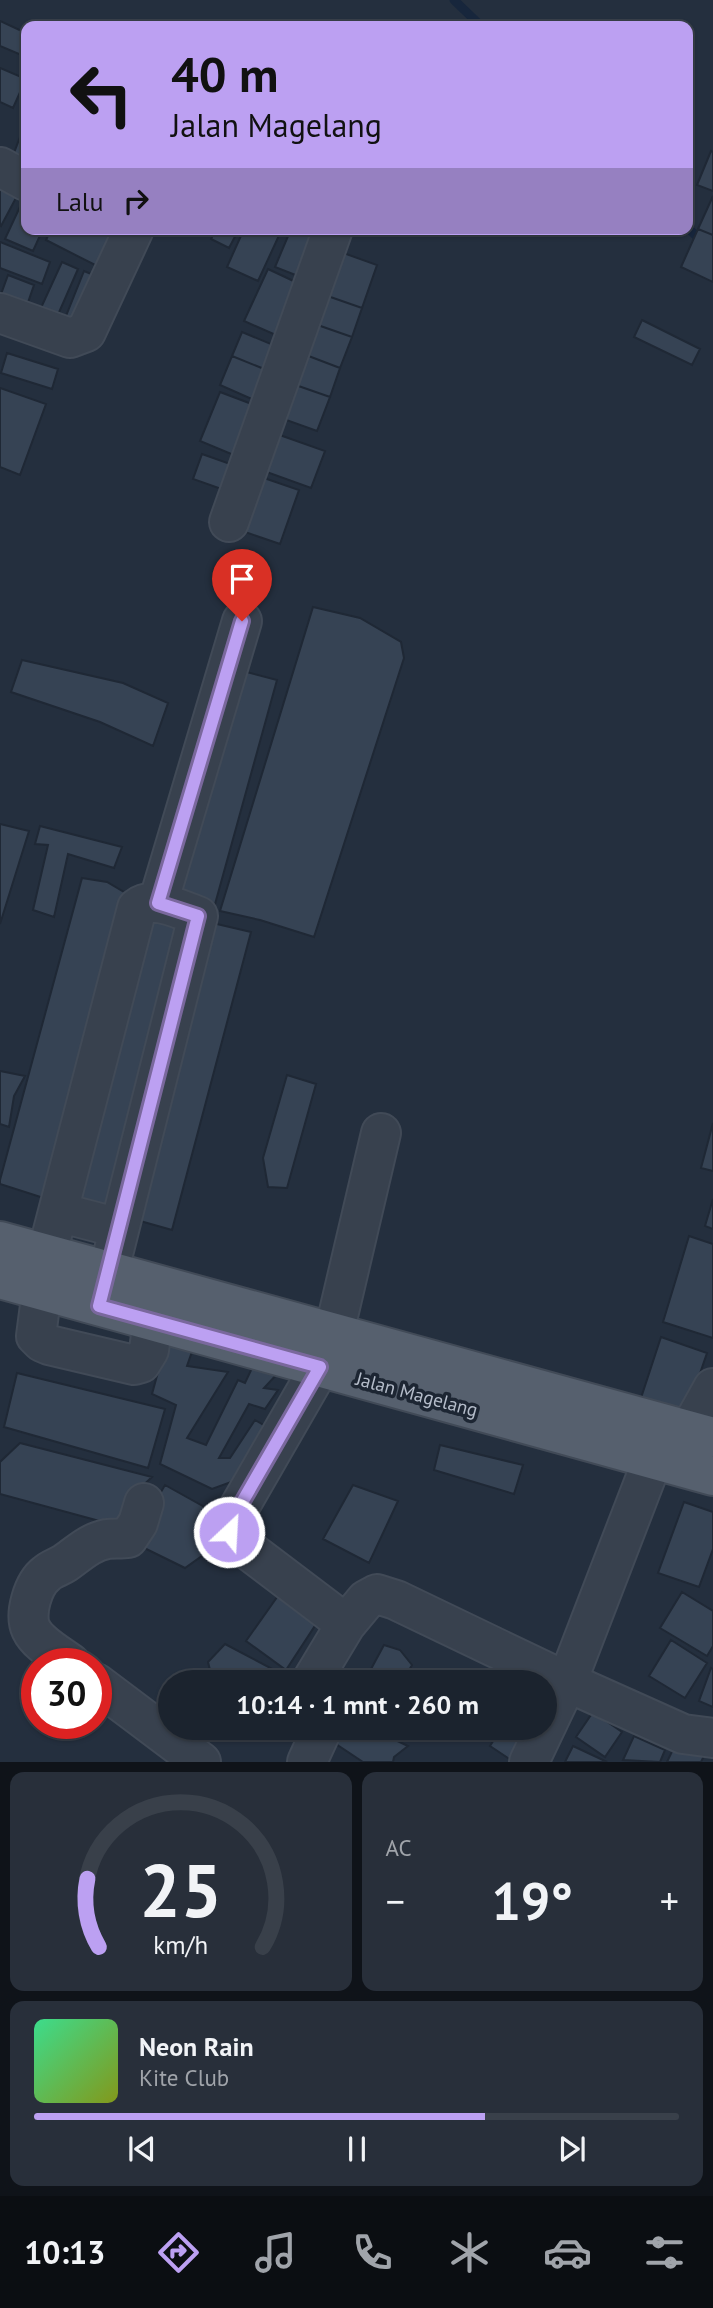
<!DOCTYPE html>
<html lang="id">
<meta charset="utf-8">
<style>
:root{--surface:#1b232e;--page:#282f3a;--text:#f1f3f6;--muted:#a0a4aa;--line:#39404a;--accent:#bca0f2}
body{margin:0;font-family:"PT Sans",sans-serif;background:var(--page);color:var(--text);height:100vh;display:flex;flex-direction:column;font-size:26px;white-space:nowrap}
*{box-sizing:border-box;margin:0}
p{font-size:23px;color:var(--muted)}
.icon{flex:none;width:38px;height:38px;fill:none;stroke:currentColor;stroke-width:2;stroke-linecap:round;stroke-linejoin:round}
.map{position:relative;height:1762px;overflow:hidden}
.details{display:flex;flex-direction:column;gap:10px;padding:10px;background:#0f1319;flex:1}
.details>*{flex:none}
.banner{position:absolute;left:21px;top:21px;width:672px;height:214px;border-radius:14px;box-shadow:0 2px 5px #0004,0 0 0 2px var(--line);background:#bca0f2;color:#111;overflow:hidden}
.speed{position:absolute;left:21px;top:1648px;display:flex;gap:14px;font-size:35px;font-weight:700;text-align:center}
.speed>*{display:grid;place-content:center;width:91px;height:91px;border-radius:50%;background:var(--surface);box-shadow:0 2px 5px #0004,0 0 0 2px var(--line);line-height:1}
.speed .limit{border:10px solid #d22;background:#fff;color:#111}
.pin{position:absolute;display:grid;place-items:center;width:60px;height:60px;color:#fff;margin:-72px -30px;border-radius:50% 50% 50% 0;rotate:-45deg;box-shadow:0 0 7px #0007}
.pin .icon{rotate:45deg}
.me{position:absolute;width:77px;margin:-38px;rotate:25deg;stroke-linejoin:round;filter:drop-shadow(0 0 5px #0008)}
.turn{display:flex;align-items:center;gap:24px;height:147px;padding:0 35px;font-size:32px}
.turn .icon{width:91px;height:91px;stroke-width:2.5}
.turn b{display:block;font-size:49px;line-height:60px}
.then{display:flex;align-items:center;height:66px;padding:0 35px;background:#0003;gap:14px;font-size:26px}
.big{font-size:52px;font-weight:700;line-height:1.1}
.details .widget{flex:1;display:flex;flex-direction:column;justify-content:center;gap:10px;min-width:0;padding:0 24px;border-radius:14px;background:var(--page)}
.details .dial{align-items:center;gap:0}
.dial svg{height:182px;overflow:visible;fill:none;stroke:var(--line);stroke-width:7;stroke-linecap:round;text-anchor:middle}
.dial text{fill:var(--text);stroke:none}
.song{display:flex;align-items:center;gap:21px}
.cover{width:84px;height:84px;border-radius:10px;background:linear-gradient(135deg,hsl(150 70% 55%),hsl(70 70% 35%))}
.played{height:7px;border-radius:4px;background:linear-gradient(90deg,var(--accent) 70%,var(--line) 70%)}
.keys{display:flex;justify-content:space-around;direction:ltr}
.heat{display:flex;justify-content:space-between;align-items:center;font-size:38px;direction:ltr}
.details .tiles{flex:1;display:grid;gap:10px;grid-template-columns:1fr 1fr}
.widget:last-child{grid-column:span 2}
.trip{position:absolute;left:158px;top:1670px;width:399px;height:70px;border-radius:35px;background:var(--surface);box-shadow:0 2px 5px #0004,0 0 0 2px var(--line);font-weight:700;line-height:70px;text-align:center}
.menu{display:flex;height:112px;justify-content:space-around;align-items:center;background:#0b0e12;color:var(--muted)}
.menu .icon{width:49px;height:49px}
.menu .active{color:var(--accent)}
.menu b{font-size:32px;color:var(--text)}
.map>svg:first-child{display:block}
</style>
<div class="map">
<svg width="713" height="1762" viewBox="0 0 713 1762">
<rect width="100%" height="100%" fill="#242f3e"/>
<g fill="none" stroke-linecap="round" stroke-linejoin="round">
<!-- stream -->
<path stroke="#17263c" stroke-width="9" d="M 454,0 L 481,26
M 688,228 L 713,252"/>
</g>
<!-- building -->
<path fill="#364354" stroke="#1f2835" stroke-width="2" d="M 0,21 L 26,33 L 26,57 L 0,46 Z
M 0,68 L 26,79 L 13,108 L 0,102 Z
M 26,121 L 26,157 L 14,153 Z
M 711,151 L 713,152 L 713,191 L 697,185 Z
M 0,186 L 17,196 L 1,226 L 0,225 Z
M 713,196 L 713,235 L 698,229 Z
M 24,198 L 26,199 L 26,229 L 43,229 L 33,251 L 5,239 Z
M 51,229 L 94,229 L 113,238 L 99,267 L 46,240 Z
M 216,229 L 239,229 L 229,248 L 211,239 Z
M 244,229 L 282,229 L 258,281 L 227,267 Z
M 291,229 L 298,229 L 319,238 L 303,278 L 275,267 Z
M 698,229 L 713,235 L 713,282 L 681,267 Z
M 0,242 L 50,262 L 42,284 L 0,268 Z
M 335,250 L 377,265 L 362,308 L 319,293 Z
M 62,262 L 78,269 L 57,317 L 40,310 Z
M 268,269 L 302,285 L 278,336 L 244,321 Z
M 84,271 L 101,278 L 81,328 L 64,321 Z
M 8,275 L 34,285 L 25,311 L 0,297 Z
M 319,293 L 362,308 L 352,337 L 309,322 Z
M 642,320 L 700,349 L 692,365 L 634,337 Z
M 309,322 L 352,337 L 340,368 L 298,352 Z
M 242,332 L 283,349 L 274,373 L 232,356 Z
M 298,352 L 340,368 L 330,397 L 287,382 Z
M 7,353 L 58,369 L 52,389 L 1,373 Z
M 232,356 L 274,373 L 261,403 L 220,385 Z
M 287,382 L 330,397 L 317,431 L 275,416 Z
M 0,388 L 46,404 L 20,475 L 0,467 Z
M 220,392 L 257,406 L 236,456 L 200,441 Z
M 274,433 L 325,451 L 311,488 L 261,470 Z
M 202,454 L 236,466 L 227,491 L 193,479 Z
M 264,478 L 299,490 L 280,544 L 245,532 Z
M 313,607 L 360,618 L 401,642 L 404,658 L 314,937 L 260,920 L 220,911 Z
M 22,660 L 123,683 L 168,703 L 153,746 L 100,722 L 11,692 Z
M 239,670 L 277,680 L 212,915 L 171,900 Z
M 0,824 L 29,831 L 0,924 Z
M 40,826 L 122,847 L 114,868 L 68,854 L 54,917 L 33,910 L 48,845 L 35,844 Z
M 82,878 L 107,882 L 134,898 L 53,1201 L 0,1184 L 0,1180 Z
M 139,912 L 189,929 L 110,1214 L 65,1200 Z
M 204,921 L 251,932 L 172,1230 L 126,1217 Z
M 0,1071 L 25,1076 L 14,1096 L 9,1127 L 0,1124 Z
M 287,1075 L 316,1084 L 287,1188 L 268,1187 L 263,1158 Z
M 713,1123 L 713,1171 L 701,1168 Z
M 713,1199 L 713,1229 L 705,1226 Z
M 689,1236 L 713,1244 L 713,1338 L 663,1322 Z
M 661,1337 L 707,1353 L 686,1414 L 641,1398 Z
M 167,1339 L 194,1346 L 187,1366 L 228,1372 L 187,1438 L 206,1445 L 238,1380 L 245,1383 L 253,1366 L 279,1372 L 264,1388 L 278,1390 L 265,1409 L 249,1404 L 219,1458 L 230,1458 L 255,1420 L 272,1430 L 234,1481 L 212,1489 L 160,1464 L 176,1405 L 152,1394 Z
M 17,1373 L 165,1409 L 148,1468 L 4,1427 Z
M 20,1443 L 152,1477 L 135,1493 L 129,1529 L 0,1494 L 0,1462 Z
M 440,1445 L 523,1465 L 514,1494 L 434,1470 Z
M 165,1485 L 226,1519 L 213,1548 L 185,1568 L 132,1542 Z
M 353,1485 L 398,1501 L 369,1563 L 323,1539 Z
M 684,1502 L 713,1512 L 713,1549 L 699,1587 L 658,1573 Z
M 682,1592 L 713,1611 L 713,1646 L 707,1656 L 660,1628 Z
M 280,1593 L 320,1618 L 286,1670 L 246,1641 Z
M 671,1640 L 707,1663 L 685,1698 L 649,1676 Z
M 225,1644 L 295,1681 L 213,1682 L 208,1662 Z
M 384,1645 L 400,1650 L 412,1665 L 402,1682 L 364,1682 Z
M 711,1668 L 713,1669 L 713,1707 L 699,1701 Z
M 593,1712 L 622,1732 L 605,1757 L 576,1737 Z
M 337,1727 L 368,1727 L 408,1746 L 394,1757 L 393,1762 L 363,1762 L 333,1742 Z
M 417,1727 L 444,1727 L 439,1738 Z
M 502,1727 L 540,1727 L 514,1762 L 490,1746 Z
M 634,1736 L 665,1750 L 660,1762 L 623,1760 Z
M 678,1739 L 706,1752 L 701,1762 L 667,1762 Z
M 573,1746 L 607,1762 L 565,1762 Z"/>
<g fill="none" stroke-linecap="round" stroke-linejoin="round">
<defs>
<path id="minor" d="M 0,167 L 26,181
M 0,313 L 70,338 L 86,332 L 134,229
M 229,522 L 333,229
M 158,903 L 242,621
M 58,1212 L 119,1228
M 47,1254 L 137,908 C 153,895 181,910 198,916 L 109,1270
M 42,1290 L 36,1336 L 42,1342 L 49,1345 L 134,1365 L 141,1363 L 149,1350 L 153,1320
M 334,1333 L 381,1133
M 320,1367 L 229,1525 L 229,1532 L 231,1537 L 346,1624 L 366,1600 L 377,1594 L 396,1600 L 567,1682 L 683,1734 L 713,1738
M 689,1431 L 713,1388
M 71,1664 C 58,1654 38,1644 31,1629 C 24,1614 33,1584 46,1574 C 51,1569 59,1567 65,1563 C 78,1554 90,1542 107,1539 C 114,1538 121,1539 128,1538 L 138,1523 L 144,1503
M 311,1682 L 346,1624
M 96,1683 L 201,1762
M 307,1762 L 323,1727
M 529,1762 L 567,1682 L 653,1459"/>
<path id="major" d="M 0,1241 L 713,1437
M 0,1279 L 713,1476"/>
</defs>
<!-- minor casing -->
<use href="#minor" stroke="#414a57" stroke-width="42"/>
<!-- major casing -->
<use href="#major" stroke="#414a57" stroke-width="42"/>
<!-- minor -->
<use href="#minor" stroke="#38414e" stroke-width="38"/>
<!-- major -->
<use href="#major" stroke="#56606e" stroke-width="38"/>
</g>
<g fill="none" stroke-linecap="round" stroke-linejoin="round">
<defs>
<path id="route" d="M 229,1532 L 229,1525 L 320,1367 L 99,1306 L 198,916 L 158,903 L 242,621"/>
</defs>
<!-- route casing -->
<use href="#route" stroke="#7a689d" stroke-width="18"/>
<!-- route -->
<use href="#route" stroke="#bca0f2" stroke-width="12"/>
</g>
<g text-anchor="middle" stroke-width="7" stroke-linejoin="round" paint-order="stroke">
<!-- street labels -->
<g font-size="19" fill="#b4bcc9" stroke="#1d2633">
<text transform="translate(417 1394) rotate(15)" y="7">Jalan Magelang</text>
</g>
</g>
</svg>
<div class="speed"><div class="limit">30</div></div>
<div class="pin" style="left:242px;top:621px;background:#d93025"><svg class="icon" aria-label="arrive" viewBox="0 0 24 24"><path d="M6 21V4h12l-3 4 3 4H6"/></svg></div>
<svg class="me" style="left:229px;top:1532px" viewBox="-20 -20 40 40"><circle r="17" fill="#bca0f2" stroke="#fff" stroke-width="3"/><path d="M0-11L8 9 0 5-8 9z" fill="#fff"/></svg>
<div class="trip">10:14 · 1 mnt · 260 m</div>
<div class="banner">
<div class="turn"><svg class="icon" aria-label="left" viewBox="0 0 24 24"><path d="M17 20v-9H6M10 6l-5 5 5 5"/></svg><div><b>40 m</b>Jalan Magelang</div></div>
<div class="then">Lalu<svg class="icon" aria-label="right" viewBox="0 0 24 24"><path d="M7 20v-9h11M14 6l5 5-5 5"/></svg></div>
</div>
</div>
<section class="details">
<div class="tiles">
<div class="widget dial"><svg viewBox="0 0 100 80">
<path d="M14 69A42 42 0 1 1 86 69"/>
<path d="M14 69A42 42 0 0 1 9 39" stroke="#bca0f2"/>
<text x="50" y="56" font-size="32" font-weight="700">25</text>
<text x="50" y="72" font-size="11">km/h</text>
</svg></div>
<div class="widget"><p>AC</p>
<div class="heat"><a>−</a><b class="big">19°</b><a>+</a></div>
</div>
<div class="widget">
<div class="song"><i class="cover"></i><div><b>Neon Rain</b><p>Kite Club</p></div></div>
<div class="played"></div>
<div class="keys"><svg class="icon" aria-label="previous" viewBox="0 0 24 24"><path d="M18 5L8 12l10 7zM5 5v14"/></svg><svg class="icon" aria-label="pause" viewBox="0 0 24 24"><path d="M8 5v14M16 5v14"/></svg><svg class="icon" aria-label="next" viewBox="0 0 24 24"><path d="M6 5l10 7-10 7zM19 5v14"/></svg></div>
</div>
</div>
</section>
<nav class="menu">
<b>10:13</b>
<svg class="icon active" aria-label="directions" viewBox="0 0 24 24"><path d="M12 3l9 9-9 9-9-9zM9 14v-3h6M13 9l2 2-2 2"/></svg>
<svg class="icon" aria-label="music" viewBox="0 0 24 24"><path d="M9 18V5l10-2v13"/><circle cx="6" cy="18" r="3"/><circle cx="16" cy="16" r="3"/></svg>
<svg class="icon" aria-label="phone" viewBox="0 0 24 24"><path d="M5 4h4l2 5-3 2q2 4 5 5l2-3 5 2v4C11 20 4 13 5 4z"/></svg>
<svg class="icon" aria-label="climate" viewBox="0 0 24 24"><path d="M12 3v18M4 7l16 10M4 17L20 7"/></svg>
<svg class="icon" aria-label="car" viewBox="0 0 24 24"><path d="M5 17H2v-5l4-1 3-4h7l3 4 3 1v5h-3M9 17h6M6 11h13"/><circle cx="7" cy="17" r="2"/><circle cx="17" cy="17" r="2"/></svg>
<svg class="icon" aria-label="filters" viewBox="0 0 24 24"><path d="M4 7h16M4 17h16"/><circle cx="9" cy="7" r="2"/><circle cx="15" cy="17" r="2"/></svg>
</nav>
